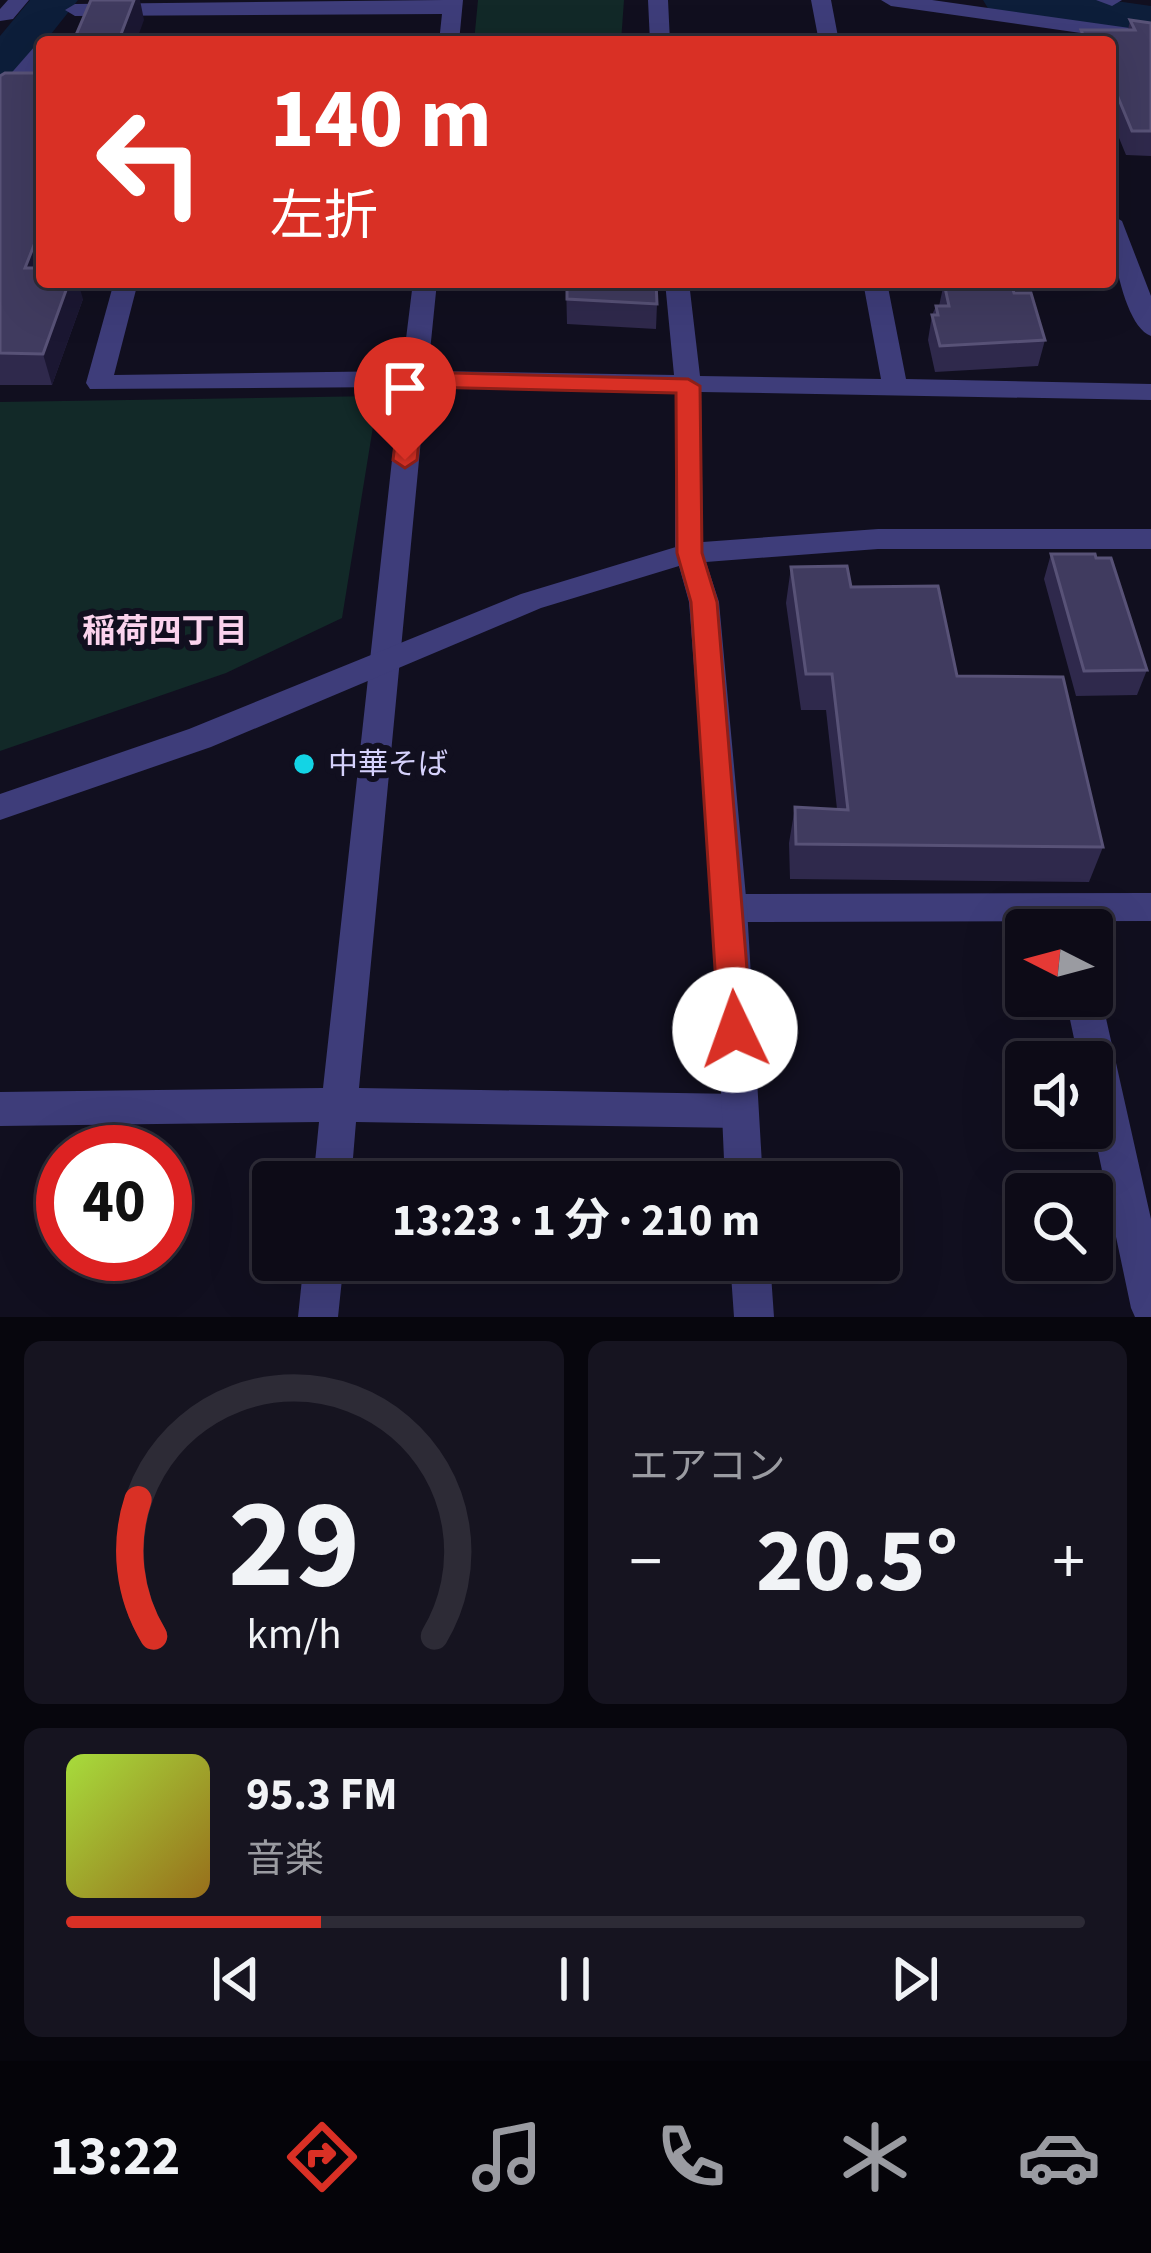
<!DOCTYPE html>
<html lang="ja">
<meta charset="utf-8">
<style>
:root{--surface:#0d0b17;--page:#161420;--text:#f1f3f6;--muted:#9a9ba1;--line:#2d2b36;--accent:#d93025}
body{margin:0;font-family:"Source Sans 3","Noto Sans JP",sans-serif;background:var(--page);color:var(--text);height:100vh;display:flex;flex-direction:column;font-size:45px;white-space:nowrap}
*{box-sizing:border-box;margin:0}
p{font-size:39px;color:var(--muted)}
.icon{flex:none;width:66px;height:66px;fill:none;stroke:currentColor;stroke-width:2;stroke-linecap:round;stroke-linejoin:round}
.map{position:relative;height:1317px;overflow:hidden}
.panel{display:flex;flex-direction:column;gap:24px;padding:24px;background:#07060d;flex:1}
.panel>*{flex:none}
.hud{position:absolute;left:36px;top:36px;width:1080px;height:252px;border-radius:12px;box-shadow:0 12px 48px #0002,0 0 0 3px var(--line);background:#d93025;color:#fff;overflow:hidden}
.needle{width:78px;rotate:276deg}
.buttons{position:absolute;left:1005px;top:909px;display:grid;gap:24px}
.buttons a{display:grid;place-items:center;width:108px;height:108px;border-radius:12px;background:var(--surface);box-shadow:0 12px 48px #0002,0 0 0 3px var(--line);font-size:60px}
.speed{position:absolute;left:36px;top:1125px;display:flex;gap:24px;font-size:60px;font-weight:700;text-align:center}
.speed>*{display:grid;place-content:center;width:156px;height:156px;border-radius:50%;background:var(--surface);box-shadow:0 12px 48px #0002,0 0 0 3px var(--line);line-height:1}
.speed .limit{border:18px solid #d22;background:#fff;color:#111}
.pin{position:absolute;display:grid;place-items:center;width:102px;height:102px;color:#fff;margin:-123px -51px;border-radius:50% 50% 50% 0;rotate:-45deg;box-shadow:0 0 12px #0007}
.pin .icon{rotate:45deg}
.me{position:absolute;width:132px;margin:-66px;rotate:357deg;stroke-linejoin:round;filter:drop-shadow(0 0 9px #0008)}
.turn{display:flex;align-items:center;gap:42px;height:252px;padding:0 36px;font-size:54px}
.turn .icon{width:156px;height:156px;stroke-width:2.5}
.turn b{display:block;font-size:84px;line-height:102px}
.big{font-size:90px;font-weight:700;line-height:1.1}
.panel .widget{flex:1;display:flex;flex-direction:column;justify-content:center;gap:18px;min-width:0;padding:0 42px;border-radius:18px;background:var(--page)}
.panel .dial{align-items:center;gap:0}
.dial svg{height:312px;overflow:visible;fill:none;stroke:var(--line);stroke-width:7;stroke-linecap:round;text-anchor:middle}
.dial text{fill:var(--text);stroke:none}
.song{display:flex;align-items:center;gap:36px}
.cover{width:144px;height:144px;border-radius:18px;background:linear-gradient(135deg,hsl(80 70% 55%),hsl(40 70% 35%))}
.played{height:12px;border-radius:6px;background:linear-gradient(90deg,var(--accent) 25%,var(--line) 25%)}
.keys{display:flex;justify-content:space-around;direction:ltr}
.heat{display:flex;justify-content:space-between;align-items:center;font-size:66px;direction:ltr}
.panel .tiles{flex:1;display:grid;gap:24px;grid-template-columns:1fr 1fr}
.widget:last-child{grid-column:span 2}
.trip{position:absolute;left:252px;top:1161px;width:648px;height:120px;border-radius:12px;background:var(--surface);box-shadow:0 12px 48px #0002,0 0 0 3px var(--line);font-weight:700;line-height:120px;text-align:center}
.dock{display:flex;height:192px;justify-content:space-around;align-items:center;background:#050409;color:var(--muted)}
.dock .icon{width:84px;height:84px}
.dock .current{color:var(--accent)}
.dock b{font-size:54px;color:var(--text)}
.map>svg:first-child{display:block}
</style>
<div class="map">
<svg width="1151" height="1317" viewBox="0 0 1151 1317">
<rect width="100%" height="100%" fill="#110f1f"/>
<!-- green -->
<path fill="#122928" d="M 478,0 L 624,0 L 621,42 L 474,42 Z
M 378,396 L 342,618 L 226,673 L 0,751 L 0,402 Z"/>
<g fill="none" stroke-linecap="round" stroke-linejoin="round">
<!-- river -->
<path fill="#0d1e3a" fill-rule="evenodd" d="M 30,0 L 78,0 L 17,77 L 0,82 L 0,36 Z
M 983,0 L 1109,0 L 1151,6 L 1151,34 L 1006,14 L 989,10 Z"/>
<!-- minor -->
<path fill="#3e3d7a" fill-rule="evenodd" d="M 8,0 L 29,0 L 13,19 L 0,21 L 0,9 Z
M 443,0 L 463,0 L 459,42 L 439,42 L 442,14 L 75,16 L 65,10 L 75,4 Z
M 648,0 L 668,0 L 670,42 L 650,42 Z
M 811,0 L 831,0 L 839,42 L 819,42 Z
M 881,0 L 932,0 L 1151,31 L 1151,43 L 891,6 Z
M 1096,0 L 1122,0 L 1112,6 Z
M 42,44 L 42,63 L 7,103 L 0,105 L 0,86 L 35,46 Z
M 1110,214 L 1122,221 L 1151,296 L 1151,336 C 1123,326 1110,242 1110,214 Z
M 114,282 L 138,282 L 114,375 L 402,371 L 413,282 L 437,282 L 428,371 L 674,375 L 665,282 L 689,282 L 700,376 L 881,379 L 863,282 L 887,282 L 906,379 L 1151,384 L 1151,400 L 701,392 L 703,553 L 689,563 L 675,553 L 675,391 L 426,387 L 359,1088 L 739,1094 L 752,1099 L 758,1111 L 752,1123 L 739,1128 L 356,1122 L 351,1182 L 313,1182 L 319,1122 L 0,1126 L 0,1092 L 323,1088 L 400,387 L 90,389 L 86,383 Z
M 1151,893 L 1151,921 L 730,922 L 718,918 L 713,908 L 718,898 L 730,894 Z
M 1092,984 L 1101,996 L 1151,1219 L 1151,1317 L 1135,1317 L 1131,1308 L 1092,1123 L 1092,1062 L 1079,1062 L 1065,996 L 1092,996 Z
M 304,1260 L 344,1260 L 338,1317 L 298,1317 Z"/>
<!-- tertiary -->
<path fill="#3e3d7a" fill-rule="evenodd" d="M 878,529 L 1151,529 L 1151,549 L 878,549 L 706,562 L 719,602 L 747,908 L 763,1182 L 725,1182 L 713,908 L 689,602 L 679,566 L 541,608 L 211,747 L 0,820 L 0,794 L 189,729 L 521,594 L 689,543 Z
M 730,1260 L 770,1260 L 774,1317 L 734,1317 Z"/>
</g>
<!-- wall -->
<path fill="#2f294c" d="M 1130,20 L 1151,23 L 1151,156 L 1126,155 L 1110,116 L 1110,42 L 1079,42 L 1081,30 L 1128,30 Z
M 0,76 L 42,282 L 83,299 L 52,385 L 0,385 Z
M 566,282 L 657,304 L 656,329 L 567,324 Z
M 944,283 L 1014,293 L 1045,340 L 1038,366 L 935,372 L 928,340 L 932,315 L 936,306 L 939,306 Z
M 1051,554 L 1147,670 L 1137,695 L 1076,696 L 1044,579 Z
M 791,567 L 851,587 L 957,676 L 1103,847 L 1089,882 L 790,879 L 789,843 L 795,807 L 837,809 L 826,710 L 801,710 L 786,603 Z"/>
<!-- shaded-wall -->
<path fill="#1b1732" d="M 134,0 L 140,0 L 144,20 L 136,42 L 118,42 Z
M 42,212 L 42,278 L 25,268 L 35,230 Z
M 69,282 L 78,282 L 83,299 L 52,385 L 43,354 Z"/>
<!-- building -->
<path fill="#403b5f" stroke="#585277" stroke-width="3" d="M 91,0 L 134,0 L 118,42 L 73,42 Z
M 1130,20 L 1151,23 L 1151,131 L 1132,131 L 1110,78 L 1110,42 L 1086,42 L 1081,30 L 1135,30 Z
M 5,73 L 42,73 L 42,212 L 35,230 L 40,230 L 25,268 L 42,268 L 42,282 L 69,282 L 43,354 L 0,353 L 0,76 Z
M 567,282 L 656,282 L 657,304 L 567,299 Z
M 944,283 L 1011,283 L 1014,293 L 1031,293 L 1045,340 L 940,346 L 932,315 L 938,315 L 936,306 L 949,306 Z
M 1051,554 L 1095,554 L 1096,558 L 1111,558 L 1147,670 L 1084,671 Z
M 847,566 L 851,587 L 938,586 L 957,676 L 1063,677 L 1103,847 L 796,844 L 795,807 L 848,810 L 832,674 L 806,674 L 791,567 Z"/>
<!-- route -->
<path fill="#d93025" stroke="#8d1f18" stroke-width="3" d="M 415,372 L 688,379 L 700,386 L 702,553 L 717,602 L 752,1030 L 747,1040 L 735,1044 L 724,1040 L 719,1030 L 691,602 L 677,553 L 676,393 L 425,387 L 417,460 L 405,468 L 393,460 L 403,379 Z"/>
<!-- markers -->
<circle fill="#13d4e5" stroke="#110f1f" stroke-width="4.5" cx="304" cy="764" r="12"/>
<g text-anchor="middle" stroke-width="12" stroke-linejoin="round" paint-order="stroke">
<!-- poi labels -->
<g font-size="30" fill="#d5d1fb" stroke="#110f1f" text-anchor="start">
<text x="328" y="774">中華そば</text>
</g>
<!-- neighbourhood labels -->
<g font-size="33" font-weight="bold" fill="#fbd3ed" stroke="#110f1f">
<text x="165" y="642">稲荷四丁目</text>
</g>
</g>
</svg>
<div class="buttons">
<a><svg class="needle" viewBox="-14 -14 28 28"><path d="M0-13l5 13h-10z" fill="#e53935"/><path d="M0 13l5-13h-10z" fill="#9a9ba1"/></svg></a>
<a><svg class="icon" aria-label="sound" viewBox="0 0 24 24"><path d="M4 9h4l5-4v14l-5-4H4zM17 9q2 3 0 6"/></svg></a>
<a><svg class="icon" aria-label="search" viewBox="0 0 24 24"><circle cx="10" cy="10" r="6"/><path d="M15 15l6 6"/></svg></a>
</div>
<div class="speed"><div class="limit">40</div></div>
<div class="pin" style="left:405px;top:460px;background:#d93025"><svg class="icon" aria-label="arrive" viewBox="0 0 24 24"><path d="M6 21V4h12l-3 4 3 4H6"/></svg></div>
<svg class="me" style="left:735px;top:1030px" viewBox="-20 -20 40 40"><circle r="19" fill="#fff"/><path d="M0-13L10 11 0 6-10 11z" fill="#d93025"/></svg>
<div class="trip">13:23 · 1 分 · 210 m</div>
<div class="hud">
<div class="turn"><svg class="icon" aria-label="left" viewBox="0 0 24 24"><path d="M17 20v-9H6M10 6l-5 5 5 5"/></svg><div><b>140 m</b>左折</div></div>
</div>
</div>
<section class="panel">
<div class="tiles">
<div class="widget dial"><svg viewBox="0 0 100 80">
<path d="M14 69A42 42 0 1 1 86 69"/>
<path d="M14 69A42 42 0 0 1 10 34" stroke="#d93025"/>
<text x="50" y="56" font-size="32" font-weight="700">29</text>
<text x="50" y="72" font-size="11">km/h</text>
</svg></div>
<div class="widget"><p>エアコン</p>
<div class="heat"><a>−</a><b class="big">20.5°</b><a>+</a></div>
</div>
<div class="widget">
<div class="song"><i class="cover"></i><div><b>95.3 FM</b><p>音楽</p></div></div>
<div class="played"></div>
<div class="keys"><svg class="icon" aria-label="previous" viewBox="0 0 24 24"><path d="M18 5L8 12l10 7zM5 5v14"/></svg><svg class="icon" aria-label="pause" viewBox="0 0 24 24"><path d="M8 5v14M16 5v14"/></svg><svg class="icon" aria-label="next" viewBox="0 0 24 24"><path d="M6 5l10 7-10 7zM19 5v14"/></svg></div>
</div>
</div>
</section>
<nav class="dock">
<b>13:22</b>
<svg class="icon current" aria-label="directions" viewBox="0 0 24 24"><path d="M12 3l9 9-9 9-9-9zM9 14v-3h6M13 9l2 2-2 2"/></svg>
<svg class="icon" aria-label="music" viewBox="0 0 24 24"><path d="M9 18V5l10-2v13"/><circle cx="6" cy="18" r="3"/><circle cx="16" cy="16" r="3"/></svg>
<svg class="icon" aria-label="phone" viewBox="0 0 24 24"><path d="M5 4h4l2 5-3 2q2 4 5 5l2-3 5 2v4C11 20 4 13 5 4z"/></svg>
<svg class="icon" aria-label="climate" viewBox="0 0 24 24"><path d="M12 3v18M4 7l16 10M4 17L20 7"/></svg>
<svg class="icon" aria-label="car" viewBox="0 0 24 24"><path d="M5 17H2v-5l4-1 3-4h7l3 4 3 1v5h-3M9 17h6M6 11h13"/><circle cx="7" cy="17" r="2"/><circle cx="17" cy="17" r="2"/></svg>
</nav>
